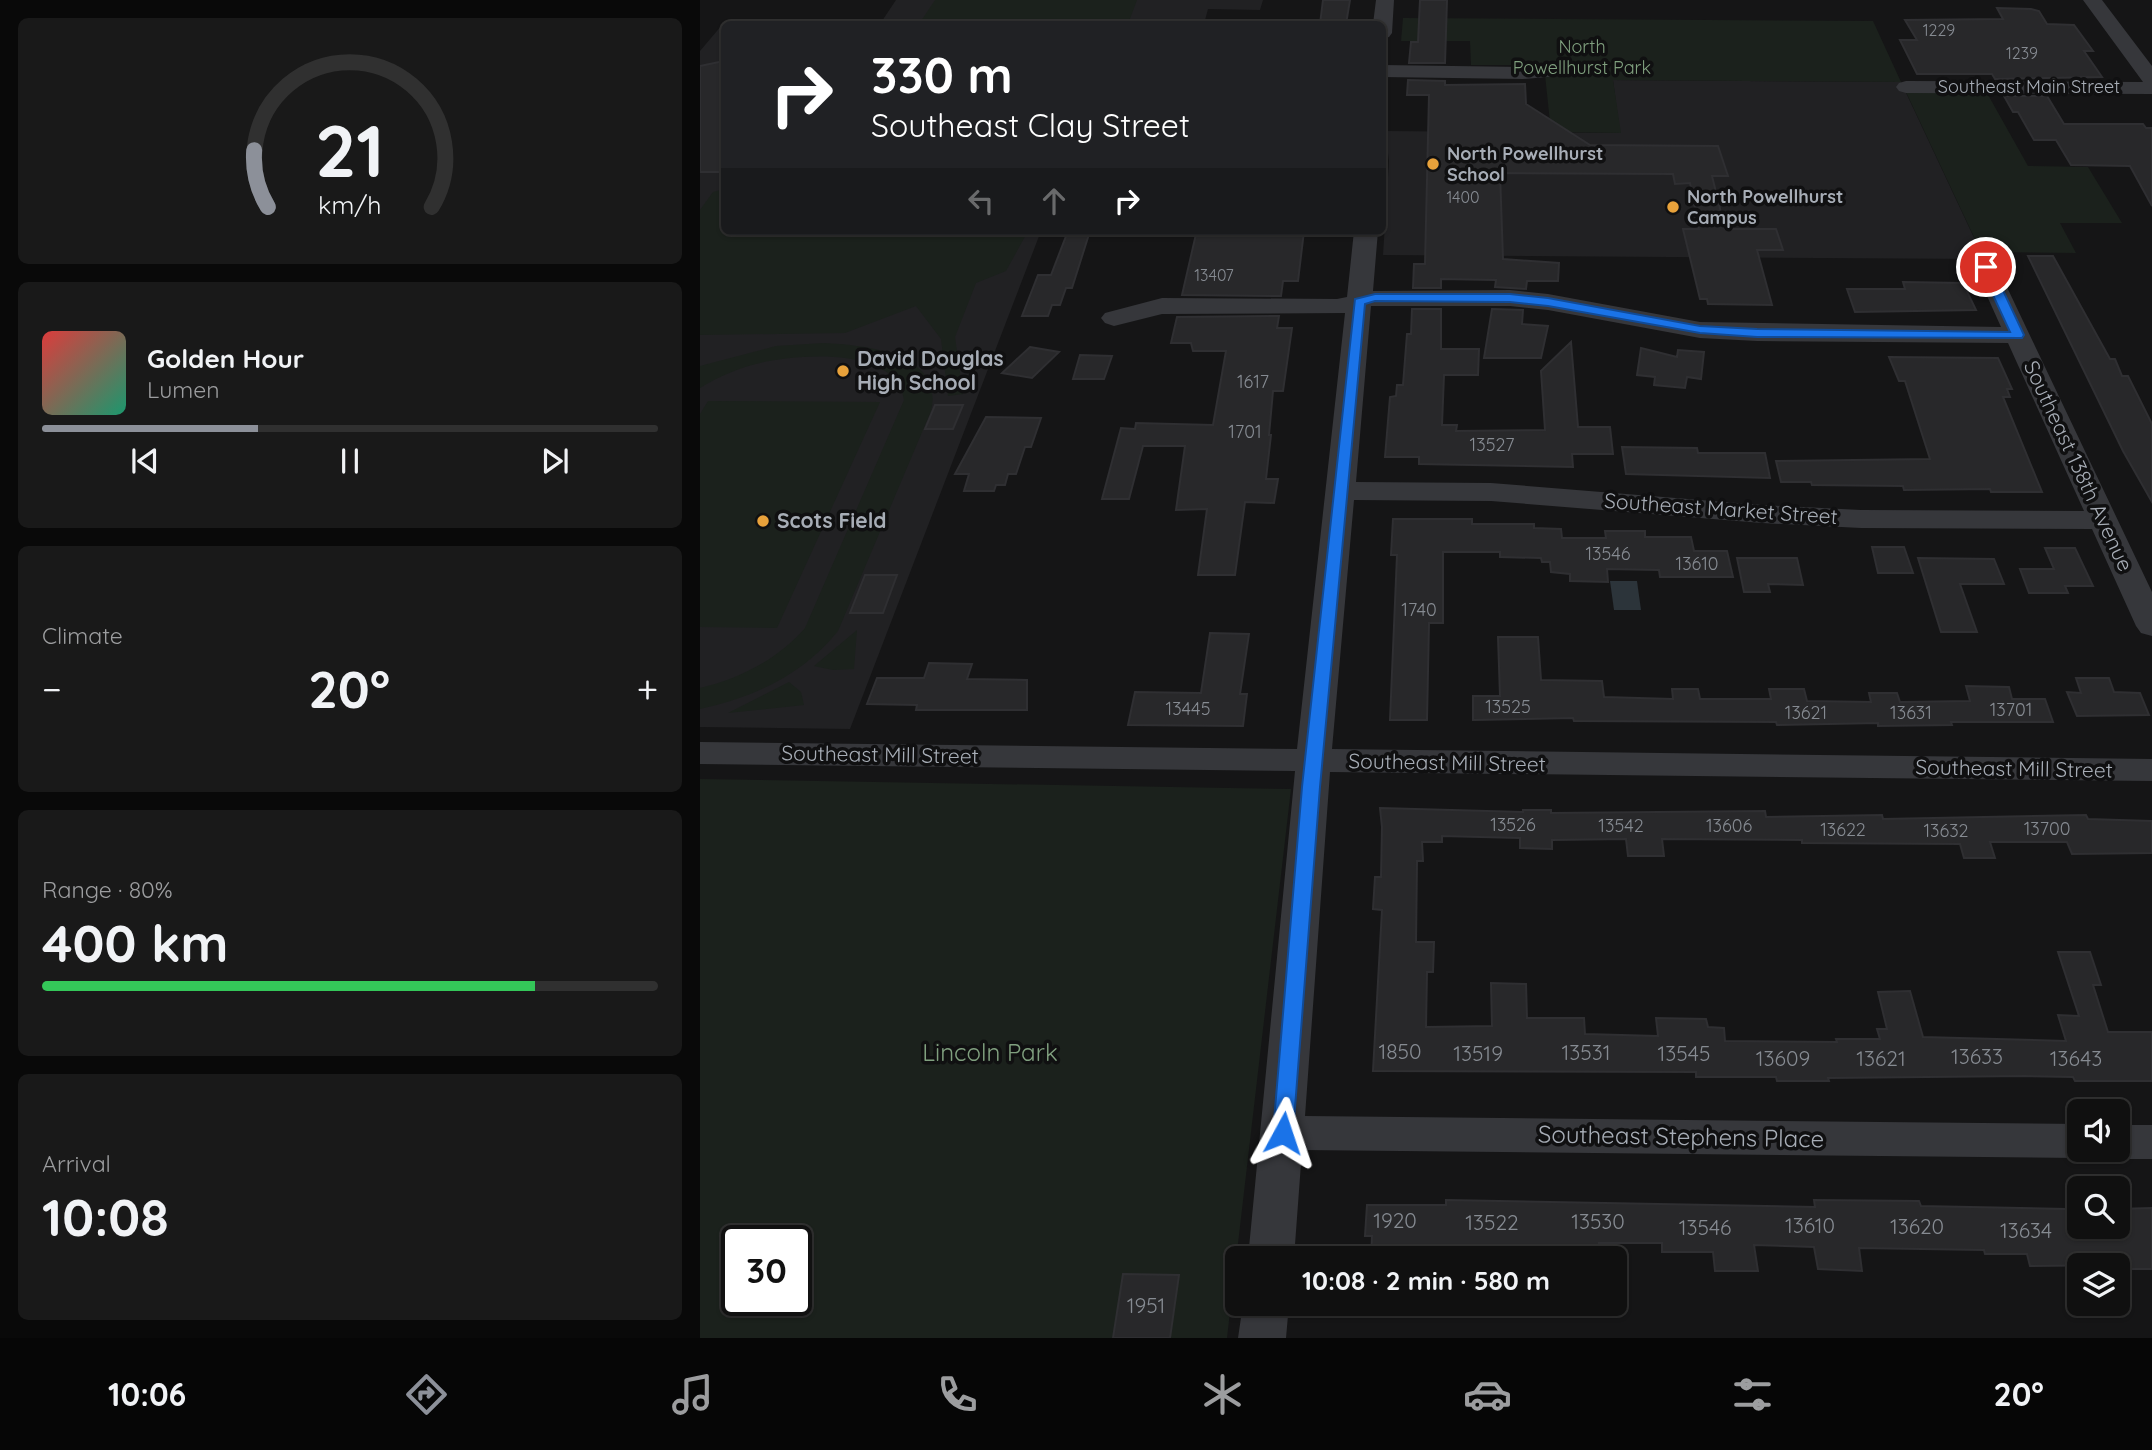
<!DOCTYPE html>
<meta charset="utf-8">
<style>
:root{--surface:#101010;--page:#191919;--text:#f1f3f6;--muted:#9c9d9f;--line:#303030;--accent:#8c9099}
body{margin:0;font-family:Quicksand,sans-serif;background:var(--page);color:var(--text);height:100vh;display:flex;flex-direction:column;font-size:26px;white-space:nowrap}
*{box-sizing:border-box;margin:0}
p{font-size:23px;color:var(--muted)}
.icon{flex:none;width:38px;height:38px;fill:none;stroke:currentColor;stroke-width:2;stroke-linecap:round;stroke-linejoin:round}
.map{position:relative;flex:1;overflow:hidden}
.sheet{display:flex;flex-direction:column;gap:18px;padding:18px;background:#090909;width:700px}
.sheet>*{flex:none}
.hud{position:absolute;left:21px;top:21px;width:665px;height:214px;border-radius:10px;box-shadow:0 2px 5px #0004,0 0 0 2px var(--line);background:#202124;color:#fff;overflow:hidden}
.controls{position:absolute;left:1367px;top:1099px;display:grid;gap:14px}
.controls a{display:grid;place-items:center;width:63px;height:63px;border-radius:10px;background:var(--surface);box-shadow:0 2px 5px #0004,0 0 0 2px var(--line);font-size:35px}
.speed{position:absolute;left:21px;top:1225px;display:flex;gap:14px;font-size:35px;font-weight:700;text-align:center}
.speed>*{display:grid;place-content:center;width:91px;height:91px;border-radius:50%;background:var(--surface);box-shadow:0 2px 5px #0004,0 0 0 2px var(--line);line-height:1}
.speed .limit{border:4px solid #111;border-radius:10px;background:#fff;color:#111}
.pin{position:absolute;display:grid;place-items:center;width:60px;height:60px;color:#fff;margin:-30px;border:4px solid #fff;border-radius:50%;box-shadow:0 2px 7px #0007}
.me{position:absolute;width:77px;margin:-38px;rotate:5deg;stroke-linejoin:round;filter:drop-shadow(0 0 5px #0008)}
.turn{display:flex;align-items:center;gap:24px;height:147px;padding:0 35px;font-size:32px}
.turn .icon{width:91px;height:91px;stroke-width:2.5}
.turn b{display:block;font-size:49px;line-height:60px}
.lanes{display:flex;align-items:center;height:66px;padding:0 35px;background:#0003;justify-content:center;gap:35px;direction:ltr}
.lanes .off{opacity:.35}
.big{font-size:52px;font-weight:700;line-height:1.1}
.sheet .widget{flex:1;display:flex;flex-direction:column;justify-content:center;gap:10px;min-width:0;padding:0 24px;border-radius:10px;background:var(--page)}
.sheet .dial{align-items:center;gap:0}
.dial svg{height:182px;overflow:visible;fill:none;stroke:var(--line);stroke-width:7;stroke-linecap:round;text-anchor:middle}
.dial text{fill:var(--text);stroke:none}
.song{display:flex;align-items:center;gap:21px}
.cover{width:84px;height:84px;border-radius:10px;background:linear-gradient(135deg,hsl(0 70% 55%),hsl(160 70% 35%))}
.played{height:7px;border-radius:4px;background:linear-gradient(90deg,var(--accent) 35%,var(--line) 35%)}
.keys{display:flex;justify-content:space-around;direction:ltr}
.heat{display:flex;justify-content:space-between;align-items:center;font-size:38px;direction:ltr}
.charge{height:10px;border-radius:5px;background:linear-gradient(90deg,#34c759 80%,var(--line) 0)}
.trip{position:absolute;left:525px;top:1246px;width:402px;height:70px;border-radius:10px;background:var(--surface);box-shadow:0 2px 5px #0004,0 0 0 2px var(--line);font-weight:700;line-height:70px;text-align:center}
.tab-bar{display:flex;height:112px;justify-content:space-around;align-items:center;background:#060606;color:var(--muted)}
.tab-bar .icon{width:49px;height:49px}
.tab-bar .active{color:var(--accent)}
.tab-bar b{font-size:32px;color:var(--text)}
main{display:flex;flex:1;min-height:0}
.map>svg:first-child{display:block}
</style>
<main>
<section class="sheet">
<div class="widget dial"><svg viewBox="0 0 100 80">
<path d="M14 69A42 42 0 1 1 86 69"/>
<path d="M14 69A42 42 0 0 1 8 44" stroke="#8c9099"/>
<text x="50" y="56" font-size="32" font-weight="700">21</text>
<text x="50" y="72" font-size="11">km/h</text>
</svg></div>
<div class="widget">
<div class="song"><i class="cover"></i><div><b>Golden Hour</b><p>Lumen</p></div></div>
<div class="played"></div>
<div class="keys"><svg class="icon" aria-label="previous" viewBox="0 0 24 24"><path d="M18 5L8 12l10 7zM5 5v14"/></svg><svg class="icon" aria-label="pause" viewBox="0 0 24 24"><path d="M8 5v14M16 5v14"/></svg><svg class="icon" aria-label="next" viewBox="0 0 24 24"><path d="M6 5l10 7-10 7zM19 5v14"/></svg></div>
</div>
<div class="widget"><p>Climate</p>
<div class="heat"><a>−</a><b class="big">20°</b><a>+</a></div>
</div>
<div class="widget"><p>Range · 80%</p><b class="big">400 km</b><div class="charge"></div></div>
<div class="widget"><p>Arrival</p><b class="big">10:08</b></div>
</section>
<div class="map">
<svg width="1452" height="1338" viewBox="0 0 1452 1338">
<rect width="100%" height="100%" fill="#151516"/>
<!-- built -->
<path fill="#212123" d="M 196,0 L 563,0 L 560,10 L 508,9 L 504,24 L 180,24 Z
M 22,25 L 24,25 L 24,231 L 341,231 L 150,729 L 0,727 L 0,51 Z
M 913,80 L 1201,82 L 1284,259 L 683,255 L 689,161 L 685,131 L 920,133 Z"/>
<!-- green -->
<path fill="#1b211c" fill-rule="evenodd" d="M 235,0 L 437,0 L 428,24 L 219,24 Z
M 703,18 L 1173,21 L 1201,82 L 913,80 L 921,133 L 851,132 L 844,65 L 771,65 L 770,41 L 701,41 Z
M 1206,92 L 1287,93 L 1328,166 L 1388,167 L 1422,223 L 1360,223 L 1376,253 L 1281,252 Z
M 24,189 L 24,231 L 328,231 L 306,271 L 276,283 L 255,337 L 263,394 L 248,396 L 241,339 L 216,306 L 145,333 L 0,335 L 0,210 L 13,192 Z
M 124,343 C 164,345 245,353 231,411 L 138,631 C 104,674 53,698 0,709 L 0,688 C 40,679 78,659 105,628 L 204,400 C 197,346 98,354 60,363 C 39,368 19,376 0,388 L 0,366 L 76,346 Z
M 8,401 L 180,402 L 77,628 L 0,627 L 0,414 Z
M 157,630 L 154,669 L 133,670 L 114,666 Z
M 89,682 L 101,692 L 104,705 L 28,713 Z
M 0,779 L 591,789 L 527,1338 L 0,1338 ZM 37,1241 L 96,1241 L 96,1300 L 37,1300 Z"/>
<!-- water -->
<path fill="#2c343a" d="M 910,581 L 937,581 L 941,610 L 914,610 Z"/>
<!-- building -->
<path fill="#28282a" stroke="#2f2f32" stroke-width="2" d="M 623,0 L 650,0 L 646,24 L 620,24 Z
M 720,0 L 747,0 L 745,63 L 709,63 L 711,42 L 718,42 Z
M 1297,8 L 1331,9 L 1339,11 L 1347,24 L 1374,25 L 1393,51 L 1384,51 L 1402,77 L 1295,79 L 1292,74 L 1217,74 L 1200,40 L 1217,40 L 1205,20 L 1303,19 Z
M 24,61 L 24,172 L 0,172 L 0,66 Z
M 708,80 L 745,81 L 745,85 L 825,84 L 826,104 L 890,145 L 1018,146 L 1028,176 L 1012,176 L 1025,229 L 1076,229 L 1083,250 L 1057,250 L 1072,305 L 1008,304 L 1007,299 L 1000,299 L 983,229 L 999,229 L 990,183 L 975,184 L 973,174 L 800,173 L 803,259 L 859,263 L 858,281 L 827,281 L 826,289 L 795,287 L 796,280 L 741,279 L 741,288 L 713,288 L 714,264 L 725,264 L 729,95 L 707,95 Z
M 1304,96 L 1347,96 L 1364,124 L 1443,124 L 1446,128 L 1452,128 L 1452,206 L 1430,166 L 1371,165 L 1356,140 L 1334,140 L 1318,112 L 1313,112 Z
M 368,231 L 390,231 L 372,288 L 366,288 L 360,305 L 352,305 L 348,316 L 322,316 L 338,275 L 351,275 Z
M 501,231 L 604,231 L 598,281 L 583,281 L 581,296 L 482,295 L 496,234 L 500,234 Z
M 1328,256 L 1353,256 L 1410,359 L 1415,359 L 1422,376 L 1428,376 L 1452,424 L 1452,502 L 1423,451 Z
M 1203,282 L 1263,283 L 1276,310 L 1155,312 L 1147,289 L 1205,289 Z
M 712,309 L 741,309 L 741,349 L 779,349 L 778,375 L 744,375 L 742,425 L 757,425 L 756,431 L 845,430 L 841,371 L 871,342 L 878,427 L 910,427 L 913,454 L 872,454 L 873,467 L 719,464 L 719,457 L 685,457 L 690,397 L 696,396 L 697,385 L 703,385 L 707,334 L 711,334 Z
M 792,309 L 823,310 L 822,324 L 848,326 L 841,358 L 784,358 Z
M 579,316 L 577,328 L 592,328 L 583,391 L 573,391 L 569,435 L 571,435 L 566,479 L 578,479 L 574,503 L 545,502 L 535,575 L 498,575 L 507,509 L 476,510 L 485,446 L 443,446 L 429,499 L 402,499 L 421,428 L 435,429 L 436,423 L 513,425 L 526,351 L 493,351 L 491,343 L 471,343 L 477,317 Z
M 330,347 L 359,352 L 332,378 L 302,373 Z
M 941,348 L 977,357 L 978,350 L 1004,352 L 1001,379 L 987,377 L 985,388 L 954,385 L 955,377 L 937,375 Z
M 380,355 L 412,356 L 404,379 L 373,379 Z
M 1189,357 L 1298,358 L 1312,389 L 1307,389 L 1310,397 L 1303,397 L 1342,492 L 1291,492 L 1290,489 L 1204,490 L 1203,486 L 1112,485 L 1111,482 L 1081,482 L 1076,461 L 1230,459 L 1205,381 L 1199,381 Z
M 235,405 L 263,405 L 253,429 L 225,429 Z
M 286,417 L 341,418 L 331,447 L 325,447 L 316,474 L 308,474 L 305,485 L 296,485 L 294,491 L 264,491 L 269,474 L 255,474 Z
M 922,447 L 997,448 L 998,453 L 1065,453 L 1070,478 L 926,474 Z
M 693,519 L 772,519 L 772,524 L 834,524 L 834,528 L 861,529 L 862,538 L 906,538 L 905,531 L 945,531 L 945,537 L 991,537 L 994,551 L 1027,551 L 1033,577 L 960,577 L 959,570 L 907,569 L 908,582 L 870,581 L 870,574 L 851,572 L 850,562 L 842,562 L 841,558 L 800,557 L 800,552 L 743,552 L 743,623 L 729,623 L 727,720 L 690,720 L 697,555 L 691,555 Z
M 1172,547 L 1204,547 L 1213,573 L 1178,573 Z
M 1345,548 L 1375,548 L 1393,586 L 1365,586 L 1368,593 L 1329,593 L 1320,569 L 1354,569 Z
M 1037,558 L 1097,558 L 1103,585 L 1068,584 L 1070,592 L 1044,592 Z
M 1218,558 L 1294,559 L 1304,584 L 1260,584 L 1277,632 L 1241,632 Z
M 165,575 L 197,575 L 183,613 L 150,613 Z
M 510,633 L 549,634 L 540,694 L 547,694 L 543,726 L 428,725 L 435,692 L 501,693 Z
M 798,637 L 838,637 L 841,680 L 902,681 L 904,697 L 973,699 L 972,689 L 998,689 L 1000,699 L 1071,699 L 1069,689 L 1104,689 L 1107,701 L 1171,702 L 1169,693 L 1197,693 L 1200,702 L 1270,701 L 1266,686 L 1309,687 L 1312,699 L 1345,699 L 1353,722 L 1251,722 L 1252,725 L 1178,726 L 1178,723 L 1077,725 L 1076,722 L 874,721 L 873,718 L 773,720 L 773,696 L 800,696 Z
M 229,663 L 272,664 L 267,679 L 327,680 L 327,710 L 216,710 L 217,705 L 167,704 L 177,678 L 224,678 Z
M 1376,678 L 1409,678 L 1414,692 L 1440,693 L 1449,715 L 1377,716 L 1367,692 L 1381,693 Z
M 680,808 L 823,812 L 823,810 L 851,810 L 851,813 L 1065,811 L 1066,817 L 1182,815 L 1183,819 L 1386,815 L 1388,819 L 1452,821 L 1452,853 L 1372,854 L 1367,842 L 1290,842 L 1295,858 L 1264,858 L 1260,844 L 1102,843 L 1102,840 L 962,839 L 964,856 L 928,856 L 926,839 L 852,840 L 852,849 L 820,848 L 820,838 L 742,836 L 742,842 L 722,842 L 723,861 L 717,861 L 716,942 L 734,942 L 733,972 L 727,972 L 726,1027 L 792,1026 L 791,983 L 826,984 L 827,1018 L 884,1018 L 885,1034 L 958,1036 L 956,1018 L 1006,1019 L 1008,1027 L 1024,1028 L 1025,1041 L 1137,1042 L 1136,1039 L 1180,1039 L 1177,1029 L 1187,1029 L 1178,992 L 1210,991 L 1223,1037 L 1366,1041 L 1358,1015 L 1379,1016 L 1358,952 L 1390,952 L 1401,985 L 1393,985 L 1408,1032 L 1452,1032 L 1452,1081 L 1375,1081 L 1373,1077 L 1325,1076 L 1128,1078 L 1129,1081 L 1077,1081 L 1076,1077 L 996,1077 L 996,1072 L 673,1071 L 682,910 L 673,909 L 675,877 L 681,877 L 682,827 Z
M 746,1200 L 1115,1207 L 1114,1200 L 1219,1201 L 1221,1206 L 1366,1209 L 1371,1227 L 1418,1227 L 1418,1209 L 1452,1208 L 1452,1269 L 1418,1269 L 1418,1265 L 1330,1266 L 1327,1254 L 1285,1254 L 1284,1250 L 1159,1248 L 1162,1271 L 1118,1269 L 1114,1247 L 1054,1245 L 1058,1271 L 1015,1271 L 1013,1252 L 962,1252 L 962,1243 L 899,1243 L 899,1257 L 840,1256 L 840,1258 L 813,1258 L 812,1245 L 723,1245 L 722,1258 L 671,1258 L 672,1236 L 665,1236 L 667,1205 L 746,1205 Z
M 423,1274 L 479,1275 L 470,1338 L 413,1338 Z"/>
<g fill="none" stroke-linecap="round" stroke-linejoin="round">
<!-- minor -->
<path fill="#36373b" fill-rule="evenodd" d="M 676,0 L 694,0 L 692,33 L 689,37 L 682,39 L 682,24 L 673,24 Z
M 1383,0 L 1402,0 L 1452,66 L 1452,94 L 1206,93 L 1199,91 L 1196,87 L 1199,83 L 1206,81 L 1443,82 Z
M 899,62 L 906,64 L 909,68 L 906,72 L 823,79 L 682,77 L 682,65 L 823,67 Z
M 654,231 L 678,231 L 673,291 L 810,290 L 848,294 L 1000,322 L 1301,327 L 1274,267 L 1277,262 L 1286,260 L 1295,262 L 1452,592 L 1452,636 L 1441,633 L 1436,626 L 1392,529 L 1161,528 L 1062,523 L 791,501 L 654,500 L 632,749 L 1452,759 L 1452,781 L 630,772 L 605,1116 L 1379,1124 L 1379,1150 L 1396,1150 L 1394,1153 L 1379,1158 L 602,1150 L 594,1258 L 548,1258 L 595,771 L 0,764 L 0,742 L 597,749 L 645,313 L 462,314 L 414,326 L 405,323 L 401,318 L 405,313 L 462,298 L 637,299 L 647,297 ZM 671,306 L 810,306 L 848,310 L 1000,338 L 1057,341 L 1308,343 L 1384,511 L 1161,510 L 1062,505 L 791,483 L 656,482 Z
M 1418,1125 L 1452,1125 L 1452,1159 L 1418,1159 L 1403,1154 L 1400,1150 L 1418,1150 Z
M 543,1304 L 589,1304 L 586,1338 L 538,1338 Z"/>
</g>
<!-- route -->
<path fill="#1a73e8" stroke="#114b97" stroke-width="2" d="M 1286,264 L 1292,267 L 1324,335 L 1322,338 L 1057,337 L 1000,333 L 848,306 L 810,302 L 675,301 L 665,304 L 620,787 L 593,1133 L 590,1139 L 583,1141 L 576,1139 L 573,1133 L 602,787 L 655,299 L 675,294 L 810,294 L 848,298 L 1000,326 L 1057,329 L 1310,332 L 1280,267 Z"/>
<!-- markers -->
<g fill="#e8a23b" stroke="#101011" stroke-width="2.5">
<circle cx="733" cy="164" r="7"/>
<circle cx="973" cy="207" r="7"/>
<circle cx="143" cy="371" r="7"/>
<circle cx="63" cy="521" r="7"/>
</g>
<g text-anchor="middle" stroke-width="7" stroke-linejoin="round" paint-order="stroke">
<!-- far-number labels -->
<g font-size="16" fill="#868b92">
<text x="1239" y="36">1229</text>
<text x="1322" y="59">1239</text>
<text x="763" y="203">1400</text>
<text x="514" y="281">13407</text>
</g>
<!-- far-park labels -->
<g font-size="18" fill="#80a07f" stroke="#101011">
<text x="882" y="53">North<tspan x="882" dy="21">Powellhurst Park</tspan></text>
</g>
<!-- far-street labels -->
<g font-size="18" fill="#a7adb6" stroke="#101011">
<text x="1329" y="93">Southeast Main Street</text>
</g>
<!-- far-poi labels -->
<g font-size="18" font-weight="bold" fill="#a7adb6" stroke="#101011" text-anchor="start">
<text x="747" y="160">North Powellhurst<tspan x="747" dy="21">School</tspan></text>
<text x="987" y="203">North Powellhurst<tspan x="987" dy="21">Campus</tspan></text>
</g>
<!-- number labels -->
<g font-size="18" fill="#868b92">
<text x="553" y="388">1617</text>
<text x="545" y="438">1701</text>
<text x="792" y="451">13527</text>
<text x="908" y="560">13546</text>
<text x="997" y="570">13610</text>
<text x="719" y="616">1740</text>
<text x="808" y="713">13525</text>
<text x="488" y="715">13445</text>
<text x="1311" y="716">13701</text>
<text x="1106" y="719">13621</text>
<text x="1211" y="719">13631</text>
<text x="813" y="831">13526</text>
<text x="921" y="832">13542</text>
<text x="1029" y="832">13606</text>
<text x="1347" y="835">13700</text>
<text x="1143" y="836">13622</text>
<text x="1246" y="837">13632</text>
</g>
<!-- poi labels -->
<g font-size="21" font-weight="bold" fill="#a7adb6" stroke="#101011" text-anchor="start">
<text x="157" y="366">David Douglas<tspan x="157" dy="24">High School</tspan></text>
<text x="77" y="528">Scots Field</text>
</g>
<!-- street labels -->
<g font-size="21" fill="#a7adb6" stroke="#101011">
<text transform="translate(1378 466) rotate(65)" y="7">Southeast 138th Avenue</text>
<text transform="translate(1021 509) rotate(4)" y="7">Southeast Market Street</text>
<text transform="translate(180 755) rotate(1)" y="7">Southeast Mill Street</text>
<text transform="translate(747 763) rotate(1)" y="7">Southeast Mill Street</text>
<text transform="translate(1314 769) rotate(1)" y="7">Southeast Mill Street</text>
</g>
<!-- near-number labels -->
<g font-size="21" fill="#868b92">
<text x="700" y="1059">1850</text>
<text x="886" y="1060">13531</text>
<text x="778" y="1061">13519</text>
<text x="984" y="1061">13545</text>
<text x="1277" y="1064">13633</text>
<text x="1083" y="1066">13609</text>
<text x="1181" y="1066">13621</text>
<text x="1376" y="1066">13643</text>
<text x="695" y="1228">1920</text>
<text x="898" y="1229">13530</text>
<text x="792" y="1230">13522</text>
<text x="1110" y="1233">13610</text>
<text x="1217" y="1234">13620</text>
<text x="1005" y="1235">13546</text>
<text x="1326" y="1238">13634</text>
<text x="446" y="1313">1951</text>
</g>
<!-- near-park labels -->
<g font-size="24" fill="#80a07f" stroke="#101011">
<text x="290" y="1061">Lincoln Park</text>
</g>
<!-- near-street labels -->
<g font-size="24" fill="#a7adb6" stroke="#101011">
<text transform="translate(981 1137) rotate(1)" y="8">Southeast Stephens Place</text>
</g>
</g>
</svg>
<div class="controls">
<a><svg class="icon" aria-label="sound" viewBox="0 0 24 24"><path d="M4 9h4l5-4v14l-5-4H4zM17 9q2 3 0 6"/></svg></a>
<a><svg class="icon" aria-label="search" viewBox="0 0 24 24"><circle cx="10" cy="10" r="6"/><path d="M15 15l6 6"/></svg></a>
<a><svg class="icon" aria-label="layers" viewBox="0 0 24 24"><path d="M12 4l9 5-9 5-9-5zM3 14l9 5 9-5"/></svg></a>
</div>
<div class="speed"><div class="limit">30</div></div>
<div class="pin" style="left:1286px;top:267px;background:#d93025"><svg class="icon" aria-label="arrive" viewBox="0 0 24 24"><path d="M6 21V4h12l-3 4 3 4H6"/></svg></div>
<svg class="me" style="left:583px;top:1133px" viewBox="-20 -20 40 40"><path d="M0-17L14 15 0 8-14 15z" fill="#1a73e8" stroke="#fff" stroke-width="4"/></svg>
<div class="trip">10:08 · 2 min · 580 m</div>
<div class="hud">
<div class="turn"><svg class="icon" aria-label="right" viewBox="0 0 24 24"><path d="M7 20v-9h11M14 6l5 5-5 5"/></svg><div><b>330 m</b>Southeast Clay Street</div></div>
<div class="lanes"><svg class="icon off" aria-label="left" viewBox="0 0 24 24"><path d="M17 20v-9H6M10 6l-5 5 5 5"/></svg><svg class="icon off" aria-label="ahead" viewBox="0 0 24 24"><path d="M12 20V5M6 11l6-6 6 6"/></svg><svg class="icon" aria-label="right" viewBox="0 0 24 24"><path d="M7 20v-9h11M14 6l5 5-5 5"/></svg></div>
</div>
</div>
</main>
<nav class="tab-bar">
<b>10:06</b>
<svg class="icon active" aria-label="directions" viewBox="0 0 24 24"><path d="M12 3l9 9-9 9-9-9zM9 14v-3h6M13 9l2 2-2 2"/></svg>
<svg class="icon" aria-label="music" viewBox="0 0 24 24"><path d="M9 18V5l10-2v13"/><circle cx="6" cy="18" r="3"/><circle cx="16" cy="16" r="3"/></svg>
<svg class="icon" aria-label="phone" viewBox="0 0 24 24"><path d="M5 4h4l2 5-3 2q2 4 5 5l2-3 5 2v4C11 20 4 13 5 4z"/></svg>
<svg class="icon" aria-label="climate" viewBox="0 0 24 24"><path d="M12 3v18M4 7l16 10M4 17L20 7"/></svg>
<svg class="icon" aria-label="car" viewBox="0 0 24 24"><path d="M5 17H2v-5l4-1 3-4h7l3 4 3 1v5h-3M9 17h6M6 11h13"/><circle cx="7" cy="17" r="2"/><circle cx="17" cy="17" r="2"/></svg>
<svg class="icon" aria-label="filters" viewBox="0 0 24 24"><path d="M4 7h16M4 17h16"/><circle cx="9" cy="7" r="2"/><circle cx="15" cy="17" r="2"/></svg>
<b>20°</b>
</nav>
